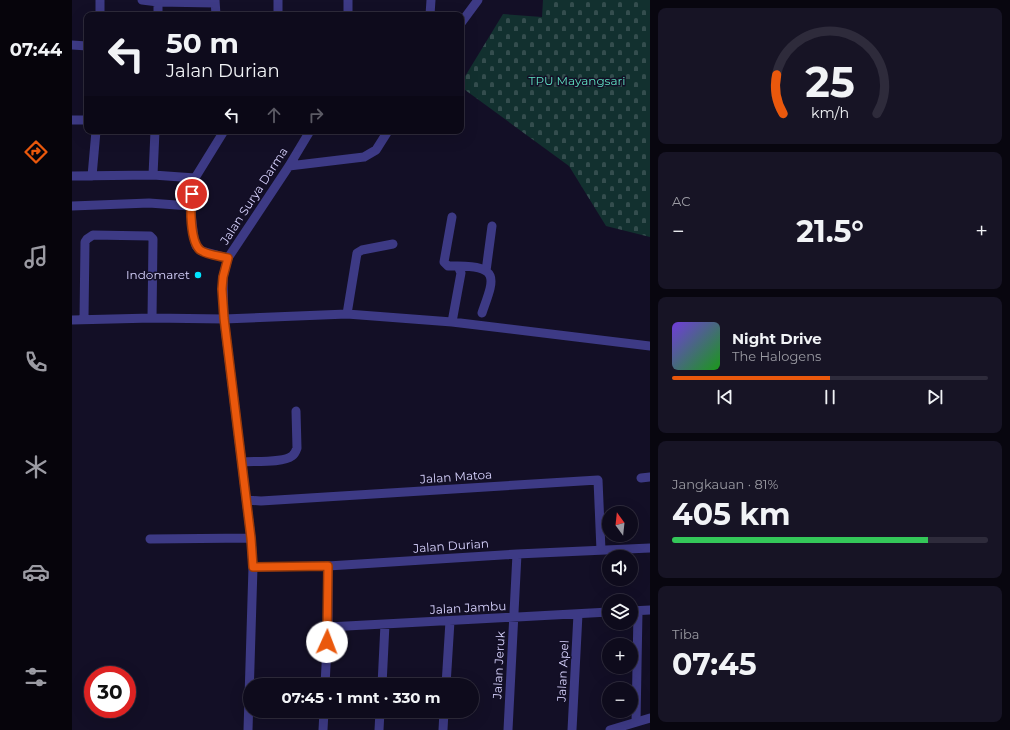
<!DOCTYPE html>
<html lang="id">
<meta charset="utf-8">
<style>
:root{--surface:#0e0b1c;--page:#171425;--text:#f1f3f6;--muted:#9b9ba3;--line:#2e2b3b;--accent:#ea580c}
body{margin:0;font-family:Montserrat,sans-serif;background:var(--page);color:var(--text);height:100vh;display:flex;flex-direction:column;font-size:15px;white-space:nowrap}
*{box-sizing:border-box;margin:0}
p{font-size:13px;color:var(--muted)}
.icon{flex:none;width:22px;height:22px;fill:none;stroke:currentColor;stroke-width:2;stroke-linecap:round;stroke-linejoin:round}
.map{position:relative;flex:1;overflow:hidden}
.details{display:flex;flex-direction:column;gap:8px;padding:8px;background:#08060f;width:360px}
.details>*{flex:none}
.hud{position:absolute;left:12px;top:12px;width:380px;height:122px;border-radius:8px;box-shadow:0 4px 16px #0002,0 0 0 1px var(--line);background:#0e0b1c;color:var(--text);overflow:hidden}
.needle{width:26px;rotate:345deg}
.tools{position:absolute;left:530px;top:506px;display:grid;gap:8px}
.tools a{display:grid;place-items:center;width:36px;height:36px;border-radius:50%;background:var(--surface);box-shadow:0 4px 16px #0002,0 0 0 1px var(--line);font-size:20px}
.speed{position:absolute;left:12px;top:666px;display:flex;gap:8px;font-size:20px;font-weight:700;text-align:center}
.speed>*{display:grid;place-content:center;width:52px;height:52px;border-radius:50%;background:var(--surface);box-shadow:0 4px 16px #0002,0 0 0 1px var(--line);line-height:1}
.speed .limit{border:6px solid #d22;background:#fff;color:#111}
.pin{position:absolute;display:grid;place-items:center;width:34px;height:34px;color:#fff;margin:-17px;border:2px solid #fff;border-radius:50%;box-shadow:0 1px 4px #0007}
.me{position:absolute;width:44px;margin:-22px;rotate:2deg;stroke-linejoin:round;filter:drop-shadow(0 0 3px #0008)}
.turn{display:flex;align-items:center;gap:14px;height:84px;padding:0 16px;font-size:18px}
.turn .icon{width:52px;height:52px;stroke-width:2.5}
.turn b{display:block;font-size:28px;line-height:34px}
.lanes{display:flex;align-items:center;height:38px;padding:0 16px;background:#0003;justify-content:center;gap:20px;direction:ltr}
.lanes .off{opacity:.35}
.big{font-size:30px;font-weight:700;line-height:1.1}
.details .card{flex:1;display:flex;flex-direction:column;justify-content:center;gap:6px;min-width:0;padding:0 14px;border-radius:8px;background:var(--page)}
.details .dial{align-items:center;gap:0}
.dial svg{height:104px;overflow:visible;fill:none;stroke:var(--line);stroke-width:7;stroke-linecap:round;text-anchor:middle}
.dial text{fill:var(--text);stroke:none}
.song{display:flex;align-items:center;gap:12px}
.cover{width:48px;height:48px;border-radius:6px;background:linear-gradient(135deg,hsl(260 70% 55%),hsl(120 70% 35%))}
.played{height:4px;border-radius:2px;background:linear-gradient(90deg,var(--accent) 50%,var(--line) 50%)}
.keys{display:flex;justify-content:space-around;direction:ltr}
.heat{display:flex;justify-content:space-between;align-items:center;font-size:22px;direction:ltr}
.charge{height:6px;border-radius:3px;background:linear-gradient(90deg,#34c759 81%,var(--line) 0)}
.trip{position:absolute;left:171px;top:678px;width:236px;height:40px;border-radius:20px;background:var(--surface);box-shadow:0 4px 16px #0002,0 0 0 1px var(--line);font-weight:700;line-height:40px;text-align:center}
main{display:flex;flex:1;min-height:0}
.tabs{display:flex;flex-direction:column;width:72px;justify-content:space-around;align-items:center;background:#06040b;color:var(--muted)}
.tabs .icon{width:28px;height:28px}
.tabs .on{color:var(--accent)}
.tabs b{font-size:18px;color:var(--text)}
.map>svg:first-child{display:block}
</style>
<main>
<nav class="tabs">
<b>07:44</b>
<svg class="icon on" aria-label="directions" viewBox="0 0 24 24"><path d="M12 3l9 9-9 9-9-9zM9 14v-3h6M13 9l2 2-2 2"/></svg>
<svg class="icon" aria-label="music" viewBox="0 0 24 24"><path d="M9 18V5l10-2v13"/><circle cx="6" cy="18" r="3"/><circle cx="16" cy="16" r="3"/></svg>
<svg class="icon" aria-label="phone" viewBox="0 0 24 24"><path d="M5 4h4l2 5-3 2q2 4 5 5l2-3 5 2v4C11 20 4 13 5 4z"/></svg>
<svg class="icon" aria-label="climate" viewBox="0 0 24 24"><path d="M12 3v18M4 7l16 10M4 17L20 7"/></svg>
<svg class="icon" aria-label="car" viewBox="0 0 24 24"><path d="M5 17H2v-5l4-1 3-4h7l3 4 3 1v5h-3M9 17h6M6 11h13"/><circle cx="7" cy="17" r="2"/><circle cx="17" cy="17" r="2"/></svg>
<svg class="icon" aria-label="filters" viewBox="0 0 24 24"><path d="M4 7h16M4 17h16"/><circle cx="9" cy="7" r="2"/><circle cx="15" cy="17" r="2"/></svg>
</nav>
<div class="map">
<svg width="578" height="730" viewBox="0 0 578 730">
<defs>
<pattern id="cemetery-stones" width="16" height="16" patternUnits="userSpaceOnUse"><rect width="16" height="16" fill="#12302f"/><path d="M2 7V4a2 2 0 0 1 4 0v3zM10 15v-3a2 2 0 0 1 4 0v3z" fill="#344d4e"/></pattern>
</defs>
<rect width="100%" height="100%" fill="#130f26"/>
<!-- cemetery -->
<path fill="url(#cemetery-stones)" d="M 471,0 L 578,0 L 578,237 L 534,226 L 497,166 L 389,87 L 389,83 L 431,14 L 470,17 Z"/>
<g fill="none" stroke-linecap="round" stroke-linejoin="round">
<!-- street -->
<path stroke="#3d3a85" stroke-width="9" d="M 70,0 L 86,2 L 143,3
M 143,0 L 144,15
M 276,0 L 276,15
M 28,15 L 28,0
M 86,15 L 86,0
M 206,15 L 206,0
M 358,15 L 359,0
M 389,23 L 406,0
M 0,45 L 15,46
M 0,120 L 15,120
M 152,131 L 123,178 L 118,206 L 122,238 L 124,246 L 130,251 L 156,258
M 217,166 L 292,157 L 304,150 L 316,131
M 81,175 L 83,131
M 0,176 L 81,175 L 123,178
M 20,176 L 24,131
M 0,206 L 77,203 L 118,206
M 380,217 L 372,262 L 376,266 L 386,266 L 389,273 L 380,322
M 386,266 C 430,266 421,281 410,313
M 414,271 L 420,226
M 275,314 L 285,253 L 290,250 L 321,244
M 12,319 L 13,242 L 15,239 L 21,235 L 78,236 L 81,239 L 80,318
M 0,320 L 80,318 L 152,319 L 275,314 L 380,322 L 578,346
M 170,462 C 182,461 211,463 220,456 C 223,454 224,451 225,448 L 224,411
M 569,478 L 578,477
M 175,500 L 189,501 L 526,480 L 529,550
M 78,539 L 179,538
M 181,567 L 256,566 L 445,554 L 578,548
M 559,611 L 578,610
M 256,627 L 537,612
M 253,685 L 256,627 L 256,566
M 310,685 L 313,624
M 374,685 L 378,621
M 564,722 L 566,611
M 176,730 L 181,567 L 179,538 L 152,319 L 151,277 L 156,258 L 217,166 L 238,131
M 251,730 L 252,711
M 307,730 L 308,711
M 371,730 L 372,711
M 436,730 L 445,554
M 500,730 L 506,614
M 538,730 L 578,718"/>
</g>
<g fill="none" stroke-linecap="round" stroke-linejoin="round">
<defs>
<path id="route" d="M 120,194 C 118,207 118,241 128,250 C 135,255 148,256 156,258 L 151,277 L 150,289 L 152,318 L 179,538 L 181,567 L 256,566 L 255,642"/>
</defs>
<!-- route casing -->
<use href="#route" stroke="#983908" stroke-width="10"/>
<!-- route -->
<use href="#route" stroke="#ea580c" stroke-width="7"/>
</g>
<!-- markers -->
<circle fill="#00e5ff" stroke="#130f26" stroke-width="1.5" cx="126" cy="275" r="4"/>
<g text-anchor="middle" stroke-width="3" stroke-linejoin="round" paint-order="stroke">
<!-- park labels -->
<g font-size="12" fill="#5fe0c0" stroke="#130f26">
<text x="505" y="85">TPU Mayangsari</text>
</g>
<!-- street labels -->
<g font-size="12" fill="#d9d4ff" stroke="#130f26">
<text transform="translate(182 196) rotate(-57)" y="4">Jalan Surya Darma</text>
<text transform="translate(384 477) rotate(-4)" y="4">Jalan Matoa</text>
<text transform="translate(379 546) rotate(-4)" y="4">Jalan Durian</text>
<text transform="translate(396 608) rotate(-3)" y="4">Jalan Jambu</text>
<text transform="translate(427 665) rotate(-87)" y="4">Jalan Jeruk</text>
<text transform="translate(491 671) rotate(-87)" y="4">Jalan Apel</text>
</g>
<!-- poi labels -->
<g font-size="12" fill="#d9d4ff" stroke="#130f26" text-anchor="end">
<text x="118" y="279">Indomaret</text>
</g>
</g>
</svg>
<div class="tools">
<a><svg class="needle" viewBox="-14 -14 28 28"><path d="M0-13l5 13h-10z" fill="#e53935"/><path d="M0 13l5-13h-10z" fill="#9b9ba3"/></svg></a>
<a><svg class="icon" aria-label="sound" viewBox="0 0 24 24"><path d="M4 9h4l5-4v14l-5-4H4zM17 9q2 3 0 6"/></svg></a>
<a><svg class="icon" aria-label="layers" viewBox="0 0 24 24"><path d="M12 4l9 5-9 5-9-5zM3 14l9 5 9-5"/></svg></a>
<a>+</a>
<a>−</a>
</div>
<div class="speed"><div class="limit">30</div></div>
<div class="pin" style="left:120px;top:194px;background:#d93025"><svg class="icon" aria-label="arrive" viewBox="0 0 24 24"><path d="M6 21V4h12l-3 4 3 4H6"/></svg></div>
<svg class="me" style="left:255px;top:642px" viewBox="-20 -20 40 40"><circle r="19" fill="#fff"/><path d="M0-13L10 11 0 6-10 11z" fill="#ea580c"/></svg>
<div class="trip">07:45 · 1 mnt · 330 m</div>
<div class="hud">
<div class="turn"><svg class="icon" aria-label="left" viewBox="0 0 24 24"><path d="M17 20v-9H6M10 6l-5 5 5 5"/></svg><div><b>50 m</b>Jalan Durian</div></div>
<div class="lanes"><svg class="icon" aria-label="left" viewBox="0 0 24 24"><path d="M17 20v-9H6M10 6l-5 5 5 5"/></svg><svg class="icon off" aria-label="ahead" viewBox="0 0 24 24"><path d="M12 20V5M6 11l6-6 6 6"/></svg><svg class="icon off" aria-label="right" viewBox="0 0 24 24"><path d="M7 20v-9h11M14 6l5 5-5 5"/></svg></div>
</div>
</div>
<section class="details">
<div class="card dial"><svg viewBox="0 0 100 80">
<path d="M14 69A42 42 0 1 1 86 69"/>
<path d="M14 69A42 42 0 0 1 9 39" stroke="#ea580c"/>
<text x="50" y="56" font-size="32" font-weight="700">25</text>
<text x="50" y="72" font-size="11">km/h</text>
</svg></div>
<div class="card"><p>AC</p>
<div class="heat"><a>−</a><b class="big">21.5°</b><a>+</a></div>
</div>
<div class="card">
<div class="song"><i class="cover"></i><div><b>Night Drive</b><p>The Halogens</p></div></div>
<div class="played"></div>
<div class="keys"><svg class="icon" aria-label="previous" viewBox="0 0 24 24"><path d="M18 5L8 12l10 7zM5 5v14"/></svg><svg class="icon" aria-label="pause" viewBox="0 0 24 24"><path d="M8 5v14M16 5v14"/></svg><svg class="icon" aria-label="next" viewBox="0 0 24 24"><path d="M6 5l10 7-10 7zM19 5v14"/></svg></div>
</div>
<div class="card"><p>Jangkauan · 81%</p><b class="big">405 km</b><div class="charge"></div></div>
<div class="card"><p>Tiba</p><b class="big">07:45</b></div>
</section>
</main>
